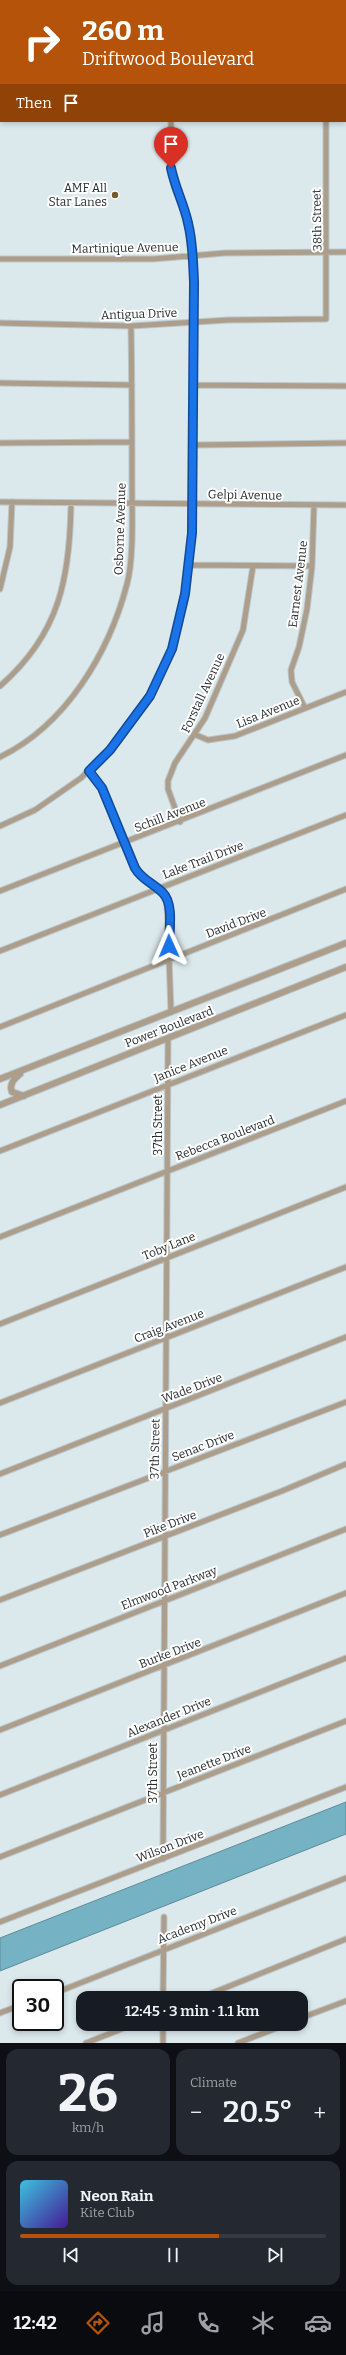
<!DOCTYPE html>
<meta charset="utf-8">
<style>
:root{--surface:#171b24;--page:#242831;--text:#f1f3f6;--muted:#9ea1a6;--line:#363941;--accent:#b45309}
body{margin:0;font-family:Bitter,serif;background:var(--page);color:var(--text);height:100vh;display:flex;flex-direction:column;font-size:15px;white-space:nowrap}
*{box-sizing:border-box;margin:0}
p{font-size:13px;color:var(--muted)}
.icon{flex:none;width:22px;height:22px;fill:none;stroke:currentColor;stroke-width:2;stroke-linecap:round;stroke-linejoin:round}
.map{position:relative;height:2043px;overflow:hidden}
.panel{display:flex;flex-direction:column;gap:6px;padding:6px;background:#0d0f14;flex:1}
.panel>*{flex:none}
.guide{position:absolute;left:0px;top:0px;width:346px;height:122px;box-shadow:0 2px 6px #0003;background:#b45309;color:#fff;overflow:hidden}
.speed{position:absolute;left:12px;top:1979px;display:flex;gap:8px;font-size:20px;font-weight:700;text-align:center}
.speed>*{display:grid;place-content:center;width:52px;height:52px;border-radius:50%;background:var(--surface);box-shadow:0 2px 6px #0003;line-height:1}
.speed .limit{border:2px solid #111;border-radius:6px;background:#fff;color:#111}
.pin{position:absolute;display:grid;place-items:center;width:34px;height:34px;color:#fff;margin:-41px -17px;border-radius:50% 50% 50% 0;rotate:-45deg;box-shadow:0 0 4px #0007}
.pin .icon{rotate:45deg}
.me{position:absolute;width:44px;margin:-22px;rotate:359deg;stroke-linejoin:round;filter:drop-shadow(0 0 3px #0008)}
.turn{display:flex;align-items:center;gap:14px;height:84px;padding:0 16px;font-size:18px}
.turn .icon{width:52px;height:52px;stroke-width:2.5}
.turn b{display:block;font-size:28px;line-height:34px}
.then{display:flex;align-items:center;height:38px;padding:0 16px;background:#0003;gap:8px;font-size:15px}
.big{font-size:30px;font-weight:600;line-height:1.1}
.panel .card{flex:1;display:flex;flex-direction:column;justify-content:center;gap:6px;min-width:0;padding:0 14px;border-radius:12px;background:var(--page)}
.panel .dial{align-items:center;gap:0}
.dial b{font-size:52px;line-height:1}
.song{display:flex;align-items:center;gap:12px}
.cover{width:48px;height:48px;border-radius:6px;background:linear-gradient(135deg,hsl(190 70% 55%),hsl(260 70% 35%))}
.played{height:4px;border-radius:2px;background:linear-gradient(90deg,var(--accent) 65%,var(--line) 65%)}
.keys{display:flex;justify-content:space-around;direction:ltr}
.heat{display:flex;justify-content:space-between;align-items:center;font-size:22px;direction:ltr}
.panel .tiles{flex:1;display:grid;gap:6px;grid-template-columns:1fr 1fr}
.card:last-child{grid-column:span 2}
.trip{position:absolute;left:76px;top:1991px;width:232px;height:40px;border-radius:12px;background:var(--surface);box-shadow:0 2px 6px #0003;font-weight:600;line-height:40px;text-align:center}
.menu{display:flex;height:64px;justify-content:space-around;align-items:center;background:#090b0e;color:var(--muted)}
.menu .icon{width:28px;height:28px}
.menu .current{color:var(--accent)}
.menu b{font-size:18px;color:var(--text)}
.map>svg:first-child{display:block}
</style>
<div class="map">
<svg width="346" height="2043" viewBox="0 0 346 2043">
<rect width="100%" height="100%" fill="#dbe8ec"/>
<!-- water -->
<path fill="#75b3c4" stroke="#5e8b97" d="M 346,1802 L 346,1834 L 0,1971 L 0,1938 Z"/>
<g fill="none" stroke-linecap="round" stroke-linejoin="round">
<defs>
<path id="minor" d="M 18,1 L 18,0
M 172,1 L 172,0
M 327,1 L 327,0
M 0,259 L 153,259 L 225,253 L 346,252
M 0,323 L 131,326 L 228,320 L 326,319 L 326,121
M 0,383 L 132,385
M 192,385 L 346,386
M 0,443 L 132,442
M 193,445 L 346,443
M 0,502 L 346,505
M 188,565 L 312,566
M 0,589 L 10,547 L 12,502
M 0,686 C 60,634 70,577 71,503
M 305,708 L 292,682 L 291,670 L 299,647 L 307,609 L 312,566 L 314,505
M 196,735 L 208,740 L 235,736 L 346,692
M 0,757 C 66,725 109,653 127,584 C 134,558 132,514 132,487 C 132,433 132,380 131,326
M 89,771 L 102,788 L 135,868 C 143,882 159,887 167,901 L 171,1012
M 180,822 L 168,789 L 168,781 L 175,763 L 205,718 L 243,630 L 253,566
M 0,826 L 35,810 L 81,778 L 110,750 L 150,695 L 172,649 L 185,594 L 192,533 L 194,282 L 192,243 L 188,222 L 174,186 L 171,168 L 171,121
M 0,891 L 346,755
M 0,951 L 346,815
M 0,1027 L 346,889
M 0,1151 L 346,1015
M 0,1237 L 346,1101
M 0,1324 L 346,1187
M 0,1403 L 346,1267
M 0,1474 L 346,1337
M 0,1535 L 346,1402
M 0,1600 L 282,1491 L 346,1464
M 0,1666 L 346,1529
M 0,1730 L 346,1593
M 0,1795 L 346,1658
M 0,1857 L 346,1721
M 163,1859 L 168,1039
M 0,1922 L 346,1787
M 55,1993 L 346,1878
M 163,1998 L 164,1917
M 200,1998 L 346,1939
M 0,2013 L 21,2005
M 301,2018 L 346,2001
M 86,2043 L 134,2024
M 163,2043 L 163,2024
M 238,2043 L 287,2024"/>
<path id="tertiary" d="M 20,1074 C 14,1079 9,1084 12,1092 L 24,1096
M 0,1079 L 346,943
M 0,1105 L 346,967"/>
<path id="secondary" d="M 0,54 L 1,54
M 345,54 L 346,54
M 0,61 L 1,61
M 345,61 L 346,61
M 0,67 L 1,67
M 345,68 L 346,68"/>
</defs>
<!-- minor casing -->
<use href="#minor" stroke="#bbc6ca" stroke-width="7"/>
<!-- tertiary casing -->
<use href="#tertiary" stroke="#bbc6ca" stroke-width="8"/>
<!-- secondary casing -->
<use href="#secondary" stroke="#bbc6ca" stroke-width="9"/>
<!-- minor -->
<use href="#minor" stroke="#ac9e8b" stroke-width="5"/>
<!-- tertiary -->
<use href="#tertiary" stroke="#ac9e8b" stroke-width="6"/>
<!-- secondary -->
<use href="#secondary" stroke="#8f7c60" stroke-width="7"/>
</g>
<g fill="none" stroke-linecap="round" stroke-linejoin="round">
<defs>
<path id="route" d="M 169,946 C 169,931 174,904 163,893 C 153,883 142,880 135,868 L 102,788 L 89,771 L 110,750 L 150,696 L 172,649 L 185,594 L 192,533 L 194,282 C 193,262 193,243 188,223 C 184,204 175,188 171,168"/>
</defs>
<!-- route casing -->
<use href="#route" stroke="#114b97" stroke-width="10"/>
<!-- route -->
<use href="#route" stroke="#1a73e8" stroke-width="7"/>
</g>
<!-- markers -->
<circle fill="#775a2d" stroke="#fff" stroke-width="1.5" cx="115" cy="195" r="4"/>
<g text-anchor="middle" stroke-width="4" stroke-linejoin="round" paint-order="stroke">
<!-- poi labels -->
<g font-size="12" fill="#282d2e" stroke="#fff" text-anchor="end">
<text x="107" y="192">AMF All<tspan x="107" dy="14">Star Lanes</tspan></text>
</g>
<!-- street labels -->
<g font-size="12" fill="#282d2e" stroke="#fff">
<text transform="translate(317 220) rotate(-91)" y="4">38th Street</text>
<text transform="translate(125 248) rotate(-1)" y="4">Martinique Avenue</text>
<text transform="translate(139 314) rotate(-2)" y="4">Antigua Drive</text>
<text transform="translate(245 495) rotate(1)" y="4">Gelpi Avenue</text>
<text transform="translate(120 529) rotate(-88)" y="4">Osborne Avenue</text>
<text transform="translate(298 584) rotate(-83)" y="4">Earnest Avenue</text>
<text transform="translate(203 693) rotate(-65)" y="4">Forstall Avenue</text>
<text transform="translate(268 712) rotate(-22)" y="4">Lisa Avenue</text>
<text transform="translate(170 815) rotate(-21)" y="4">Schill Avenue</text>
<text transform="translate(203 860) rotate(-21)" y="4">Lake Trail Drive</text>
<text transform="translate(236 923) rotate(-21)" y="4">David Drive</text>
<text transform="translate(169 1027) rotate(-21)" y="4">Power Boulevard</text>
<text transform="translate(191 1064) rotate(-22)" y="4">Janice Avenue</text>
<text transform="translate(158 1125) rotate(-90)" y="4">37th Street</text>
<text transform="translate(225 1138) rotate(-21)" y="4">Rebecca Boulevard</text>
<text transform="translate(169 1246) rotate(-22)" y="4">Toby Lane</text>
<text transform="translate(169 1326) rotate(-21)" y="4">Craig Avenue</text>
<text transform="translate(192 1388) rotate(-21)" y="4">Wade Drive</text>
<text transform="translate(203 1446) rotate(-21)" y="4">Senac Drive</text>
<text transform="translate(155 1449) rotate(-89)" y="4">37th Street</text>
<text transform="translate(170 1524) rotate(-21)" y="4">Pike Drive</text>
<text transform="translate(169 1588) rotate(-21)" y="4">Elmwood Parkway</text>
<text transform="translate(170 1653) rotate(-21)" y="4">Burke Drive</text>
<text transform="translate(169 1717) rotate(-22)" y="4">Alexander Drive</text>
<text transform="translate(214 1762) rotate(-21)" y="4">Jeanette Drive</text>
<text transform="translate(153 1773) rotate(-90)" y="4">37th Street</text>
<text transform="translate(170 1846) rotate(-21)" y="4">Wilson Drive</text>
<text transform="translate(197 1925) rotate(-21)" y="4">Academy Drive</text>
</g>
</g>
</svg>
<div class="speed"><div class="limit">30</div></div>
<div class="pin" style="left:171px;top:168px;background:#d93025"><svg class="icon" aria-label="arrive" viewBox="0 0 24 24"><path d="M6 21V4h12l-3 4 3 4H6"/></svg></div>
<svg class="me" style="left:169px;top:946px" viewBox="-20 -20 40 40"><path d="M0-17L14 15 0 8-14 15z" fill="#1a73e8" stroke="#fff" stroke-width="4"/></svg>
<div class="trip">12:45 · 3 min · 1.1 km</div>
<div class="guide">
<div class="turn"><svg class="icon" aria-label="right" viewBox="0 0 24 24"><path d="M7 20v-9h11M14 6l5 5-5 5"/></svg><div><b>260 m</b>Driftwood Boulevard</div></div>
<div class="then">Then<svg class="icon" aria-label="arrive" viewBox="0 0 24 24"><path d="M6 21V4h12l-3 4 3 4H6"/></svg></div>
</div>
</div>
<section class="panel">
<div class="tiles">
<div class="card dial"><b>26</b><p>km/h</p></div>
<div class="card"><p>Climate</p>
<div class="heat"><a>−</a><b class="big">20.5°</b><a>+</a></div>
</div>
<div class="card">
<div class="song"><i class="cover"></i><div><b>Neon Rain</b><p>Kite Club</p></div></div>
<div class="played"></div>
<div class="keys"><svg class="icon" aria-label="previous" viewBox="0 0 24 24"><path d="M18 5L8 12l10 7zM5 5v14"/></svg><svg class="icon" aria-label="pause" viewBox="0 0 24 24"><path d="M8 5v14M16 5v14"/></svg><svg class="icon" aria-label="next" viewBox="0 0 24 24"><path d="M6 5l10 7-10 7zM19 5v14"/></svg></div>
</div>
</div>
</section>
<nav class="menu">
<b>12:42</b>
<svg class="icon current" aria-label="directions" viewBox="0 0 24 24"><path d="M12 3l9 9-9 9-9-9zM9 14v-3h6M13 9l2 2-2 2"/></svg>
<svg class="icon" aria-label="music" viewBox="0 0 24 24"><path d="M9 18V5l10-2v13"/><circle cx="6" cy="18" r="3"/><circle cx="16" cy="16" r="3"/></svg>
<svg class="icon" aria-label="phone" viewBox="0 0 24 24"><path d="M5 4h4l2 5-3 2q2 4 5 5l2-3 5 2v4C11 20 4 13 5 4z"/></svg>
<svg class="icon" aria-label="climate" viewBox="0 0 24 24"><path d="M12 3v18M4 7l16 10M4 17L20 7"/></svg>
<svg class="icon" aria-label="car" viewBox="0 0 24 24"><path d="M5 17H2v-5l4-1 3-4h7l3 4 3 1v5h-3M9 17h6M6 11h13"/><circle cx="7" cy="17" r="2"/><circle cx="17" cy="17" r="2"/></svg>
</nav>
